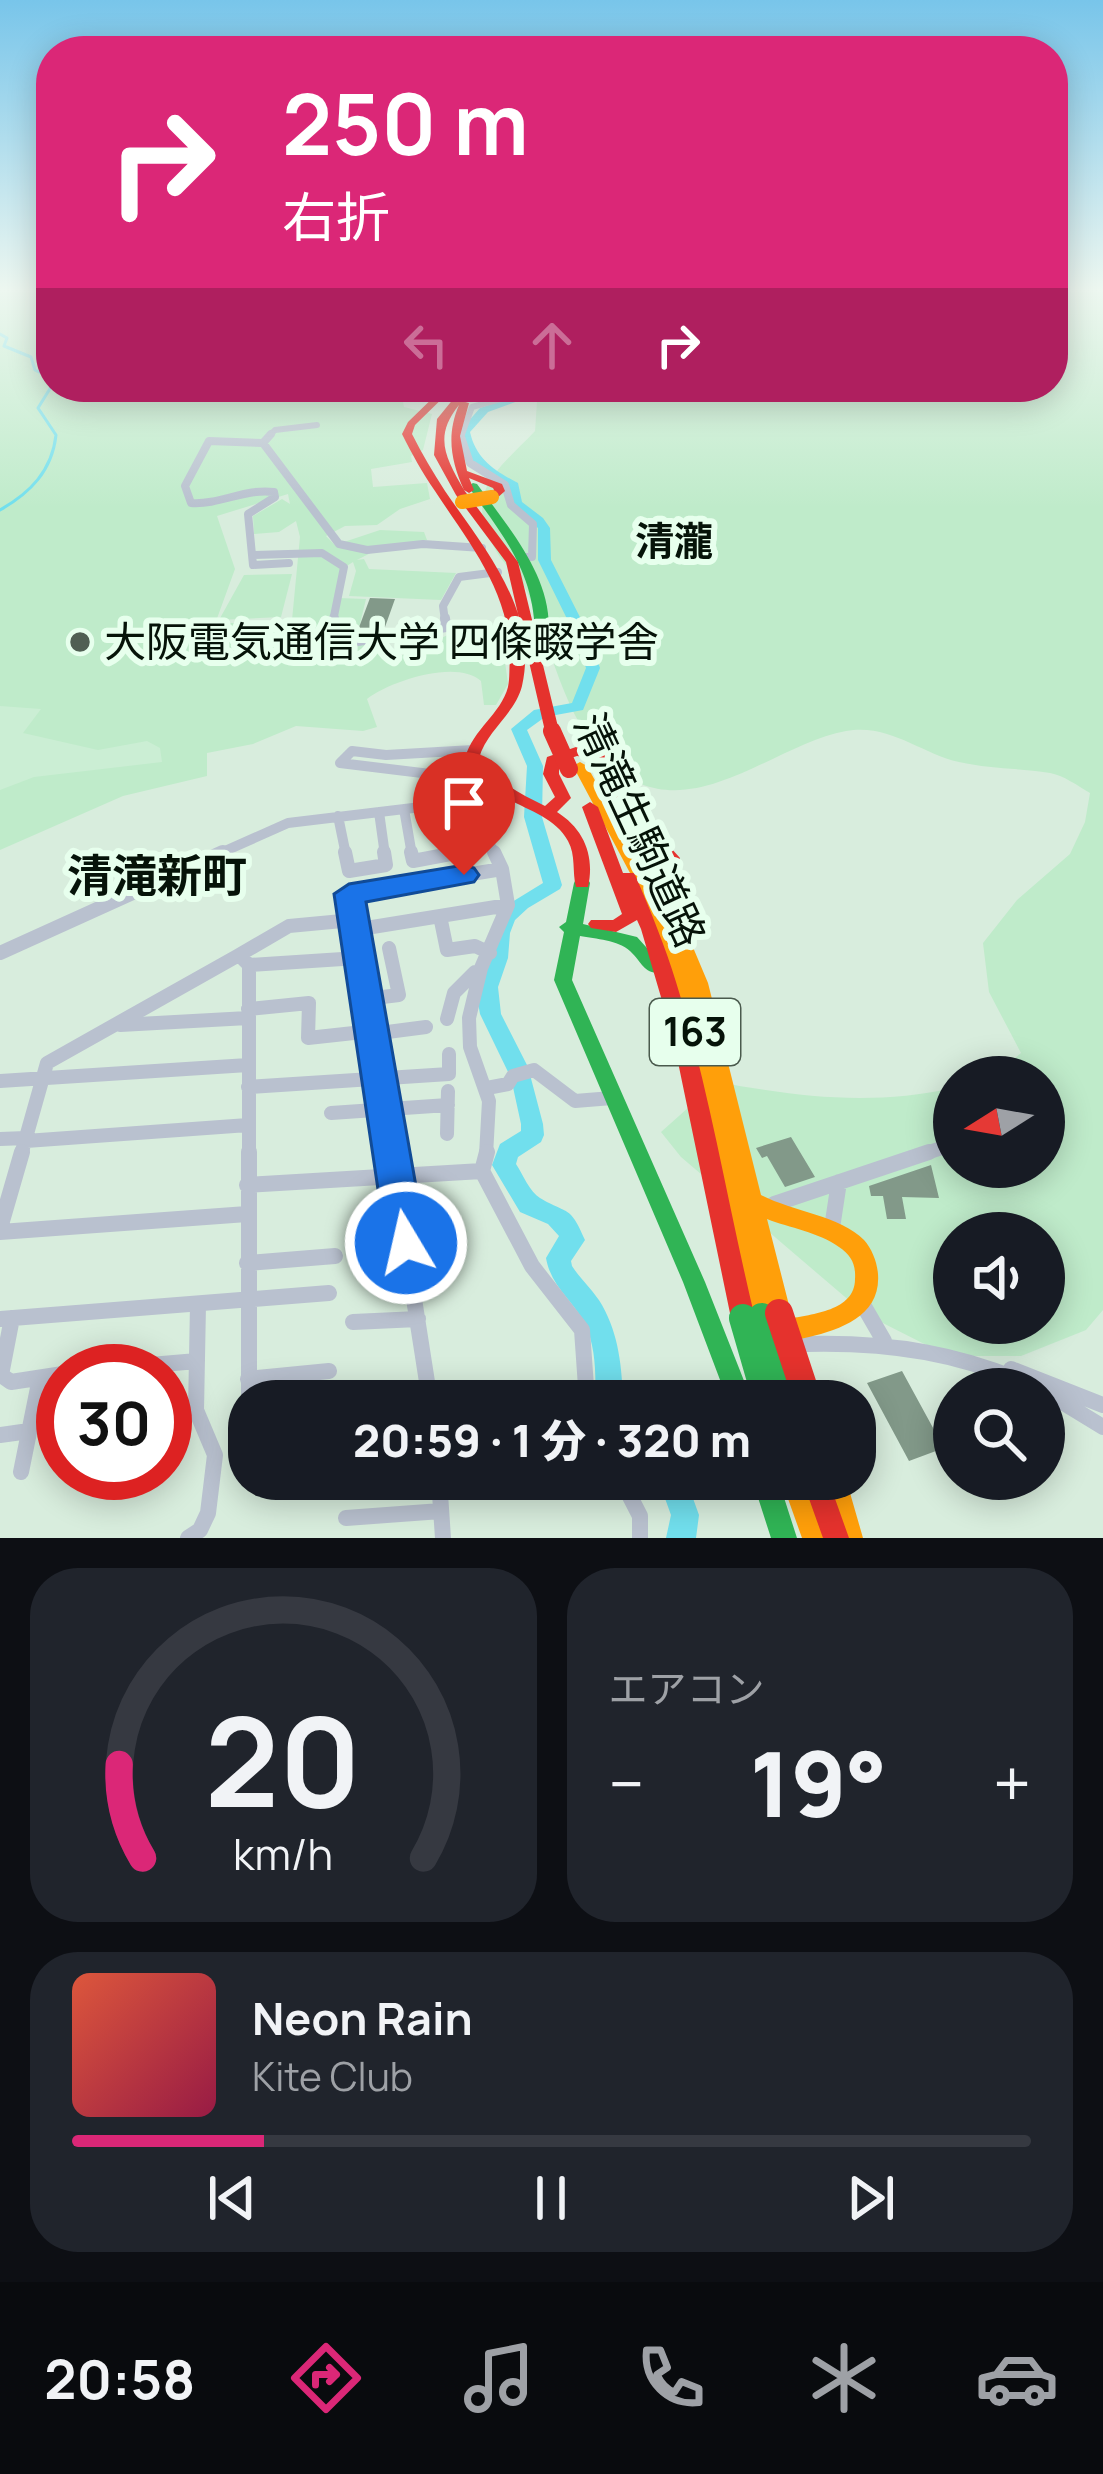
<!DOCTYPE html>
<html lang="ja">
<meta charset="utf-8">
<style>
:root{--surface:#171b24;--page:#20242c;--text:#f1f3f6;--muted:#9ea1a6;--line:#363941;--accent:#db2777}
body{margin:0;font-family:Manrope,"Noto Sans JP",sans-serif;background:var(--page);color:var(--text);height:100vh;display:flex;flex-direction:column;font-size:45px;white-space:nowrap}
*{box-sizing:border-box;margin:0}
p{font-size:39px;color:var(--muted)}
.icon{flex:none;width:66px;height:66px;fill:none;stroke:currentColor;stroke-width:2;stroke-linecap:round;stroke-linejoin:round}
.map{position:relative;height:1538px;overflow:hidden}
.details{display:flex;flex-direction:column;gap:30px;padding:30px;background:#0d0f14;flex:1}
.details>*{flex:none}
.hud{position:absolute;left:36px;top:36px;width:1032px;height:366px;border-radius:48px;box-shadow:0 6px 30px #0003;background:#db2777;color:#fff;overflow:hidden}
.needle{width:78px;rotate:259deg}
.fabs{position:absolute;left:933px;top:1056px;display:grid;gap:24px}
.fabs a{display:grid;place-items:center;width:132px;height:132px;border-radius:50%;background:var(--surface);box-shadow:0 6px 30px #0003;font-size:60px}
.speed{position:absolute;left:36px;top:1344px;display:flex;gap:24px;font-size:60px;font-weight:700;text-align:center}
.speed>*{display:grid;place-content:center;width:156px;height:156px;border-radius:50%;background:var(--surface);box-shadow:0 6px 30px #0003;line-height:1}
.speed .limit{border:18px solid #d22;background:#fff;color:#111}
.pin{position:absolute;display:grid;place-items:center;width:102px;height:102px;color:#fff;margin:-123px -51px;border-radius:50% 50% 50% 0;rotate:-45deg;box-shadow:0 0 12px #0007}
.pin .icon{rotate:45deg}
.me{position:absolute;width:132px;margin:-66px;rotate:351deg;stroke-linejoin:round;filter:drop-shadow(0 0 9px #0008)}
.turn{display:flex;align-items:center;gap:42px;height:252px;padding:0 48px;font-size:54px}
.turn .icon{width:156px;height:156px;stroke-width:2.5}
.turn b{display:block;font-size:84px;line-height:102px}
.lanes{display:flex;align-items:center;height:114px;padding:0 48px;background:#0003;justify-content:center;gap:60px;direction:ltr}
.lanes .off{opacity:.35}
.big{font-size:90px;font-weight:800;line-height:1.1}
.details .widget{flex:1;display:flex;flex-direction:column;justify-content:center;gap:18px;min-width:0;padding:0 42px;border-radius:48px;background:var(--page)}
.details .dial{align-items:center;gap:0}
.dial svg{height:312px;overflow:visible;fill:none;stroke:var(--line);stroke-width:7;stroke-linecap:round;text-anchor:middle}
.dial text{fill:var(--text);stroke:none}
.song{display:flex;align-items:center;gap:36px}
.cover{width:144px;height:144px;border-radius:18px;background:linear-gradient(135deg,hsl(10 70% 55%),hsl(340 70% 35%))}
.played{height:12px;border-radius:6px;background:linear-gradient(90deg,var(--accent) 20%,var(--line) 20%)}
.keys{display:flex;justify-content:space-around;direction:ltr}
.heat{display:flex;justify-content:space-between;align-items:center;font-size:66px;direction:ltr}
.details .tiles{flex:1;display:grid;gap:30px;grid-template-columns:1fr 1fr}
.widget:last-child{grid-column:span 2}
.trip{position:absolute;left:228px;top:1380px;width:648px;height:120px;border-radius:48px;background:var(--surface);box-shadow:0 6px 30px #0003;font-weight:800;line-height:120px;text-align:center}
.dock{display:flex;height:192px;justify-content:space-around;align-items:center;background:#090b0e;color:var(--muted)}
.dock .icon{width:84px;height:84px}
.dock .current{color:var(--accent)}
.dock b{font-size:54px;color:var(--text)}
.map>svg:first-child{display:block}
</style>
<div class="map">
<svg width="1103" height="1538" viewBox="0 0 1103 1538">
<rect width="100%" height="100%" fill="#d8eddd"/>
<!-- built -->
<path fill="#cbeed4" d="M 0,533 L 173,740 L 171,761 L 0,797 Z"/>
<!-- green -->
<path fill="#bfebca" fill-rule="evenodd" d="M 0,292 L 51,292 L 51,387 L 405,387 L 401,391 L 404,407 L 432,414 L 423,450 L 411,456 L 412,462 L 371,469 L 373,487 L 427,483 L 430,499 L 400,509 L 377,525 L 345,526 L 326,536 L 335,545 L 380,530 L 424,532 L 427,540 L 384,546 L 357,560 L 364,559 L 369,569 L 456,573 L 441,600 L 349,596 L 356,571 L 353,562 L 342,569 L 338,598 L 366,599 L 358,632 L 386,658 C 431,655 451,619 500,625 L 508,684 L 496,705 L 484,705 L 481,681 C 457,659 390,681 367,699 L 377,727 L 363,731 L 296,726 L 253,744 L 207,753 L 207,776 L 123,796 L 0,850 L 0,790 L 34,777 L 162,762 L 160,748 L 147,741 L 98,750 L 23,733 L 41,709 L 0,706 ZM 288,494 L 290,504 L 282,499 L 253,516 L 254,534 L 279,532 L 296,521 L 300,537 L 292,620 L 215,624 L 235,569 L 217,516 Z
M 1053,292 L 1103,292 L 1103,1310 L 1086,1330 L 1021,1356 L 948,1356 L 865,1314 L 681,1157 L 661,1132 L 717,1082 C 801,1097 870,1106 954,1088 L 954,1167 L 1044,1167 L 1044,1077 L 993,1077 L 1021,1053 L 989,992 L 983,943 L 1017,900 L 1070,854 L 1085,822 L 1090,793 C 1078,786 1063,775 1050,773 C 1019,768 990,769 959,762 C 920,753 889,723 846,731 C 770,745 684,835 608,762 C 564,719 551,644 526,590 C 519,575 506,567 498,554 C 461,493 495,473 535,431 L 537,402 L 545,387 L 1053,387 ZM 954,1233 L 1044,1233 L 1044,1323 L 954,1323 Z
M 292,574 L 281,617 L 219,620 L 244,575 Z"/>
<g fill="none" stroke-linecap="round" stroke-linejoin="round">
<!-- stream -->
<path stroke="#71dfed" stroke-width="3" d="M 0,334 L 7,338 L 4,346 L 31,357 L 35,370 L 51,378
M 0,510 C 30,493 52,471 56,435 L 38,408 L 51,387"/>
<!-- river -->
<path fill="#71dfed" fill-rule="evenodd" d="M 541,387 L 556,387 L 488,412 L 470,432 C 476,459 495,471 518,483 L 522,502 L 543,518 L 550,528 L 551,560 L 587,631 L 600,668 L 583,710 L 545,717 L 527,730 L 543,766 L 542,817 L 562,885 L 560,889 L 528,908 L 515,920 L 510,933 L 508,958 L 498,987 L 501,1014 L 528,1067 L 543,1124 L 544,1135 L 541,1142 L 518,1157 L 516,1164 C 523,1175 530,1192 540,1198 C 569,1215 570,1205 585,1240 L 571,1261 L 572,1266 C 581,1280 594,1291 602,1305 C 619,1335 622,1368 623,1401 L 595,1401 C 596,1376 596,1347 585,1324 C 573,1300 551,1287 546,1258 L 559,1236 L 548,1224 L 520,1212 L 492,1165 L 500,1144 L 521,1131 L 521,1124 L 511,1078 L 480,1014 L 477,997 L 488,958 L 494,923 L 507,905 L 543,883 L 524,817 L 527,766 L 511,729 L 534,710 L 572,703 L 586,668 L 573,631 L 538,560 L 538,528 L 512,506 L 508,488 C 484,474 465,460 459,432 L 480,408 Z
M 658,1479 L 686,1479 L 699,1515 L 696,1538 L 666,1538 L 671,1515 Z"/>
</g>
<!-- building -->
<path fill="#829989" d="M 370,598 L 395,599 L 385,627 L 358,630 Z
M 791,1137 L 815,1177 L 785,1187 L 767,1156 L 762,1158 L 756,1148 Z
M 931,1165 L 939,1198 L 902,1197 L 906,1219 L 887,1219 L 883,1196 L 871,1196 L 869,1186 Z
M 902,1371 L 944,1448 L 909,1461 L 867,1383 Z"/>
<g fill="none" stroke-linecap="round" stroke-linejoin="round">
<!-- street-far4 -->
<path stroke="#b9c1cf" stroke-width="6" d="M 426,392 L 427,387
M 268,437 L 275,430 L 317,425
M 461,437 L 472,407 L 543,387"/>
<!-- street-far3 -->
<path stroke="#b9c1cf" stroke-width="8" d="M 271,434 L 263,443 L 209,441 L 185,486 L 191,503 C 220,505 245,488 274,492
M 460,434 L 470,463 L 505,485 L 511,505 L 533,524 L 532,557 L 527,557
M 263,443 L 339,544 L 367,550 L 423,544 L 482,548
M 274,492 L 275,497 L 248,514 L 253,565 L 289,563
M 253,555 L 322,553 L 344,567 L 333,621
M 445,621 L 443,606 L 459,577 L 498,572"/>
<!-- street-far2 -->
<path stroke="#b9c1cf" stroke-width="10" d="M 334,618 L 327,634 L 339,644 L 446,627 L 445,618
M 473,750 L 386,755 L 352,751 L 340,763 L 463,778 L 479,773
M 449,804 L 461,854 L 452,855
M 404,809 L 412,855
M 379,812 L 385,855
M 338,816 L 346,855
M 216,855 L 288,823 L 496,798 L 503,791
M 495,855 L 485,834 L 500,826 L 496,798"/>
<!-- street-far1 -->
<path stroke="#b9c1cf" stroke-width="14" d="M 345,852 L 349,871 L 386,865 L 384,852
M 411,852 L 413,861 L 461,852
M 494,852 L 502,869
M 502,869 L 508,905 L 354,930 L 349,894 Z
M 440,916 L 447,950 L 475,946 L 490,953
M 354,930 L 391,1155
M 0,953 L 223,852
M 249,965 L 358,958
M 366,999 L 399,995 L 389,948
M 248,1009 L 309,1003 L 308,1038 L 372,1031
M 447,1019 L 454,993 L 475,972
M 120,1025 L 248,1018
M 372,1034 L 426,1027
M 0,1081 L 248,1065
M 248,1087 L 449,1074 L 449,1054
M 487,1088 L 508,1084 L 513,1076 L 534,1070 L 575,1101 L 612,1098
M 331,1113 L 448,1105
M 447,1134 L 448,1091
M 0,1139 L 26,1138
M 26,1141 L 248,1125
M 21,1155 L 47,1063 L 239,955
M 249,1155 L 249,965 L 239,955 L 289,926 L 353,920
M 486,1155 L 489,1101 L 470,1047 L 469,1018 L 481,968 L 508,905
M 920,1155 L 954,1144"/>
<!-- street -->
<path stroke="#b9c1cf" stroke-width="16" d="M 249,1152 L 249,1446
M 391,1152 L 430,1401
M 487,1152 L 482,1171 L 532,1266 L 582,1330 L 587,1401
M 247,1185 L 482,1171
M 774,1204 L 929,1152
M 0,1228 L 22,1152
M 832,1228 L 839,1182
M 0,1232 L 247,1214
M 247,1263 L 335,1256
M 862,1303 L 884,1341
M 12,1318 L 1,1375 L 11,1382 L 63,1374
M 0,1319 L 329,1293
M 353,1322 L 418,1319
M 806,1344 C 890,1342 963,1353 1039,1389
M 1011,1369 L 1103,1405
M 81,1371 L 197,1361
M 248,1379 L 329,1371
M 1044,1391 L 1103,1427
M 684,1401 L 737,1393
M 0,1435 L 29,1431
M 21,1472 L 40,1378
M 439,1479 L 443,1538
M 621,1479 L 640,1516 L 640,1538
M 346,1518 L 441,1511
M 188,1538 L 200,1530 L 208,1513 L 215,1455 L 196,1410 L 198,1305"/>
<!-- fast -->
<path fill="#30b455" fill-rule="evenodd" d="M 473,483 L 477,484 C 510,530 559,584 547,645 L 542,646 L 535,642 C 536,573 505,539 468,486 Z
M 582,877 L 588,879 L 590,883 L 583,924 L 637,937 L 665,968 L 662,973 C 643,974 643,963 630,951 C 618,940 596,939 580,936 L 572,980 L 705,1282 L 752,1401 L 728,1401 L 683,1282 L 554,980 L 564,932 L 559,927 L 566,922 L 574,883 L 576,879 Z
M 752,1479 L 778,1479 L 797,1538 L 771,1538 Z"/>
<!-- slow -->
<path fill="#ff9f0a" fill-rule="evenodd" d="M 580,762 L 587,766 L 653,885 L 660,882 L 666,884 L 668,888 L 708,983 L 761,1195 C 791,1211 841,1216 864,1240 C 872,1249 877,1262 878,1274 C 881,1315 842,1329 809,1337 C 796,1340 785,1344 773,1340 L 769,1332 L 773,1324 L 776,1323 L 772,1321 L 770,1325 L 762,1328 L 754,1325 L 671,973 L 646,903 L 573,766 ZM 767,1219 C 790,1228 818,1232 839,1247 C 851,1255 856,1264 855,1279 C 855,1311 812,1314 788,1319 L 791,1313 Z
M 781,1479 L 807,1479 L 828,1538 L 802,1538 Z
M 820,1479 L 846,1479 L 863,1538 L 837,1538 Z"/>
<!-- jam -->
<path fill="#e5322d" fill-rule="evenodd" d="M 444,387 L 454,387 L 415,425 L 412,434 C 422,454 433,472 445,491 C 484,548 539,611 522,686 C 515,714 487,730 479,758 C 497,782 519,793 545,806 L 555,797 L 543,774 L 547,757 L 576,747 L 607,752 L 620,769 L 632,805 L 680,858 C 677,873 670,891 652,887 L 650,883 L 661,870 L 664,859 L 617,807 L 606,770 L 597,759 L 577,756 L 559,762 L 559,774 L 571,798 L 557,812 C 584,829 595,856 588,887 L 576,887 C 572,872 576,855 568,841 C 554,815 520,808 497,793 C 483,783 474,772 465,758 C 473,729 501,714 508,687 C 510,678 509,668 510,659 C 511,593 469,543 435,491 C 422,472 412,454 402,434 L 408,422 Z
M 463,387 L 473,387 L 462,401 L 469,403 L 460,436 L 467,471 L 502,484 L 505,491 L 496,499 L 488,499 L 487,497 L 494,490 L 493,488 L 469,478 L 474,490 L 469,493 L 464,490 L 518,562 L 559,731 L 557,734 L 552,735 L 545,731 L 506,562 L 456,495 L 434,455 L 437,419 ZM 459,405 C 446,435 451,461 464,490 C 446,458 433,437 459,405 Z
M 590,802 L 598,807 L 623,873 L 634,873 L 636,877 C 651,912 665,946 676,982 C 710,1091 728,1206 755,1318 L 751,1326 L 743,1329 L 735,1326 L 731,1318 L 673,1038 L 641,929 L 637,920 L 616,932 L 591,928 L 588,924 L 591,920 L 613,920 L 622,914 L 582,807 Z
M 802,1479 L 828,1479 L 849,1538 L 823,1538 Z"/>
<!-- fast-bridge -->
<path stroke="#30b455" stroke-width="28" d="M 762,1317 L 787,1401
M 743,1318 L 767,1401"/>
<!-- slow-bridge -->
<path stroke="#ff9f0a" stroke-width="14" d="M 462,502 L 492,497"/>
<!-- jam-bridge-far1 -->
<path stroke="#e5322d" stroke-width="18" d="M 552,731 L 569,769"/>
<!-- jam-bridge -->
<path stroke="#e5322d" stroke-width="28" d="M 779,1313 L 808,1401"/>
</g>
<!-- sky -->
<linearGradient id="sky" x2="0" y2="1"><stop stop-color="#78c5ea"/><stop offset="0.57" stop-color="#edf7f0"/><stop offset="1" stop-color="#edf7f0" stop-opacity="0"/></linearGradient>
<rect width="1103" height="508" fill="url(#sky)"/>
<!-- route -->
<path fill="#1a73e8" stroke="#114b97" stroke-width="3" d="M 464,865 L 474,868 L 479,875 L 474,882 L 366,902 L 426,1243 L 420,1256 L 406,1261 L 392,1256 L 386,1243 L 334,894 L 349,884 Z"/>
<!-- markers -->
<circle fill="#505f53" stroke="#e7ffed" stroke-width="4.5" cx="80" cy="642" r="12"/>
<g text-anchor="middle" stroke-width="12" stroke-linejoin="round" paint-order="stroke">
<!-- far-neighbourhood labels -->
<g font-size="39" font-weight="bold" fill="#061309" stroke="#e7ffed">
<text x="674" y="555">清瀧</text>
</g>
<!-- shield labels -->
<rect fill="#e7ffed" stroke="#4a5a4d" stroke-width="3" x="650" y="999" width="90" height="66" rx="9"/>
<g font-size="39" font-weight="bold" fill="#061309">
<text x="695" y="1046">163</text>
</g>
<!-- poi labels -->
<g font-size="42" fill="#061309" stroke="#e7ffed" text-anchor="start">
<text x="104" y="657">大阪電気通信大学 四條畷学舎</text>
</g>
<!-- street labels -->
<g font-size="42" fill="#061309" stroke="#e7ffed">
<text transform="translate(640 830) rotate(65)" y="15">清滝生駒道路</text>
</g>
<!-- neighbourhood labels -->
<g font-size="45" font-weight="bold" fill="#061309" stroke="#e7ffed">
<text x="157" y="892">清滝新町</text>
</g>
</g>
</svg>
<div class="fabs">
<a><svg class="needle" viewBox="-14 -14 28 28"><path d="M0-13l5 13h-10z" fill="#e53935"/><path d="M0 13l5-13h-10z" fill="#9ea1a6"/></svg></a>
<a><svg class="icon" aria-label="sound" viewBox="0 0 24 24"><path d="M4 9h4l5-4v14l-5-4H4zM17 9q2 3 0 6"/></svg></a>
<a><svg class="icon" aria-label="search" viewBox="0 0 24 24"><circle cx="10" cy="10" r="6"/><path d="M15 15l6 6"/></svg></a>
</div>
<div class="speed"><div class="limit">30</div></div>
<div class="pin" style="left:464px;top:875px;background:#d93025"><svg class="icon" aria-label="arrive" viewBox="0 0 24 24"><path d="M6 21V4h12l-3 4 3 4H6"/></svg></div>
<svg class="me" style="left:406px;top:1243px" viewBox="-20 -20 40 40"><circle r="17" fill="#1a73e8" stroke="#fff" stroke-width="3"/><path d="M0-11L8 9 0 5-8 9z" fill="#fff"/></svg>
<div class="trip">20:59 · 1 分 · 320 m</div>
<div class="hud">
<div class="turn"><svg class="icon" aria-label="right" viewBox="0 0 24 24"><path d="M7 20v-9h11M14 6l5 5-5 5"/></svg><div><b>250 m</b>右折</div></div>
<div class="lanes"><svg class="icon off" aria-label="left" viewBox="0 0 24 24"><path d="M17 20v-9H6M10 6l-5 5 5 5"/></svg><svg class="icon off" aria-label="ahead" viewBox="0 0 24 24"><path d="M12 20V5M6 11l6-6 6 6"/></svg><svg class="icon" aria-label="right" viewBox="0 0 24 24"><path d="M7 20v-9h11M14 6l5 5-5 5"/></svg></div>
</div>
</div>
<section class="details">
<div class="tiles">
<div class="widget dial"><svg viewBox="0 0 100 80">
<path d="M14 69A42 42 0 1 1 86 69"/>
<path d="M14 69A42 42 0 0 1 8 45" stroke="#db2777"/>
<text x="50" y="56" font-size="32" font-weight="700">20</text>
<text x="50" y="72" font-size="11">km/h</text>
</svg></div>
<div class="widget"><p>エアコン</p>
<div class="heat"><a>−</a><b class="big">19°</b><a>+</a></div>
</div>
<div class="widget">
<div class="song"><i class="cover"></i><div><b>Neon Rain</b><p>Kite Club</p></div></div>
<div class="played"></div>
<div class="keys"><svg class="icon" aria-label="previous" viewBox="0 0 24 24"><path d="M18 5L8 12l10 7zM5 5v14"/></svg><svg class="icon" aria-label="pause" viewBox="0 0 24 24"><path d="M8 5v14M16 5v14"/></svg><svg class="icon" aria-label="next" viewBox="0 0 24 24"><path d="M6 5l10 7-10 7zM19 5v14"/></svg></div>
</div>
</div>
</section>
<nav class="dock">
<b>20:58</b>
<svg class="icon current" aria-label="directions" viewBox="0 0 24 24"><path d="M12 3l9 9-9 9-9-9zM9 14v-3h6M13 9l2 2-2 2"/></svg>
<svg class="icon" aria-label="music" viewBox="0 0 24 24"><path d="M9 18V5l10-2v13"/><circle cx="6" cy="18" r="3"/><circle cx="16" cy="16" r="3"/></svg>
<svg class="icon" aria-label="phone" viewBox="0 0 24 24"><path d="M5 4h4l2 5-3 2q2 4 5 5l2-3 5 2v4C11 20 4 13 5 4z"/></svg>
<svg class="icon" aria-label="climate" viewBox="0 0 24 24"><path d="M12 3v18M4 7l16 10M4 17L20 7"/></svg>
<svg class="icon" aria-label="car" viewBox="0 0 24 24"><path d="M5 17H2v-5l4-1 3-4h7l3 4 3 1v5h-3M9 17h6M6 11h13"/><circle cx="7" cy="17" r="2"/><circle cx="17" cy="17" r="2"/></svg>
</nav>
